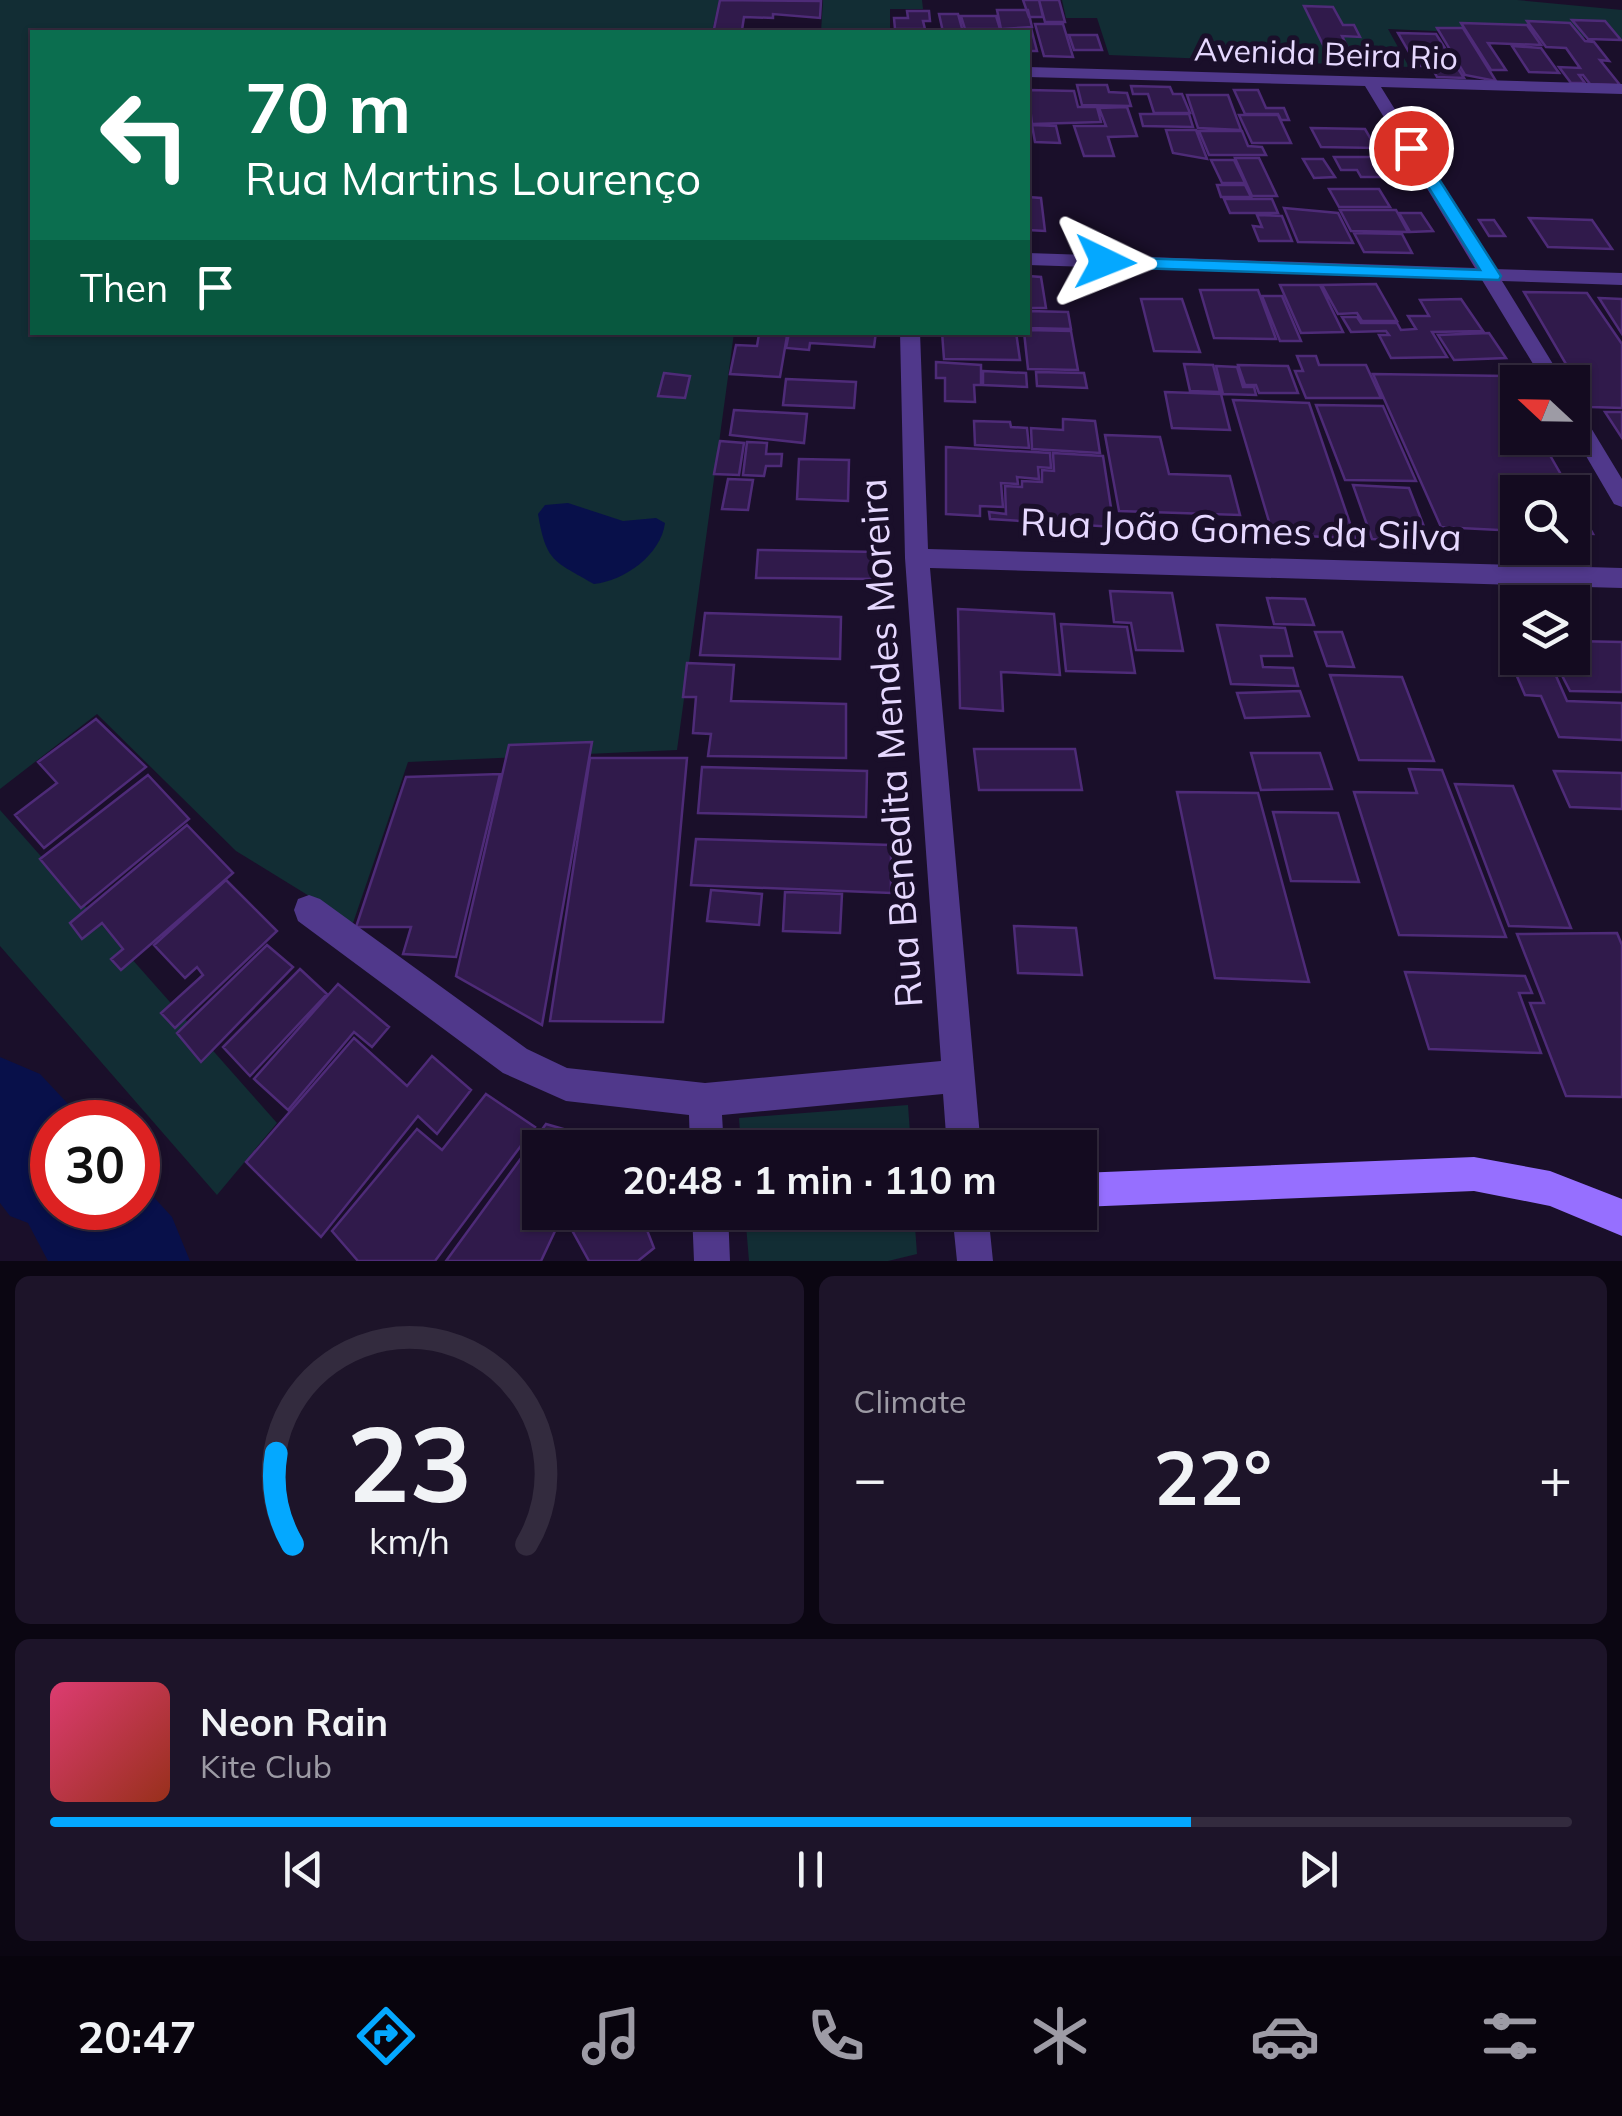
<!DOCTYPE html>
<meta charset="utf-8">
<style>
:root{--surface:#140b20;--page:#1d1429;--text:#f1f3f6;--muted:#9d9ba5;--line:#332b3e;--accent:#04a8ff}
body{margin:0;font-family:Mulish,sans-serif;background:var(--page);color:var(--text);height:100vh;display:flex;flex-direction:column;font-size:38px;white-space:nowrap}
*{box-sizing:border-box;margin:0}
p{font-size:32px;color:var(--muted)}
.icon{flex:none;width:55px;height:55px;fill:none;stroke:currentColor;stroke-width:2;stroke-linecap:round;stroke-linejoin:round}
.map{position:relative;height:1261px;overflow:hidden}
.details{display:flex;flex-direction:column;gap:15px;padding:15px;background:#0b0612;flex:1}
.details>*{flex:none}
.banner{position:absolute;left:30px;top:30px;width:1000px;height:305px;border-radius:0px;box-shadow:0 2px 8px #0004,0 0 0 2px var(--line);background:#0b6e4f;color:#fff;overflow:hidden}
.needle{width:65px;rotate:292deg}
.buttons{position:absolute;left:1500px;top:365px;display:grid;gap:20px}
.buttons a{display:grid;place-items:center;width:90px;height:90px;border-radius:0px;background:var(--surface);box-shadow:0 2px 8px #0004,0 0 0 2px var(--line);font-size:50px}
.speed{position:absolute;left:30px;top:1100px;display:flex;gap:20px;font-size:50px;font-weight:700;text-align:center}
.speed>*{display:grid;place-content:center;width:130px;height:130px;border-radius:50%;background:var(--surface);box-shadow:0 2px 8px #0004,0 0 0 2px var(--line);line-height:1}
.speed .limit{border:15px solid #d22;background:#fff;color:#111}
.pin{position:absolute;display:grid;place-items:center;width:85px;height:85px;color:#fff;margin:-42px;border:5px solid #fff;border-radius:50%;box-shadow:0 2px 10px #0007}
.me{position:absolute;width:110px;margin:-55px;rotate:92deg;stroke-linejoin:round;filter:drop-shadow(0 0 8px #0008)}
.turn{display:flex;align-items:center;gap:35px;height:210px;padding:0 50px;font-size:45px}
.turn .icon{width:130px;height:130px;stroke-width:2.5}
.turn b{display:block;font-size:70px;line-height:85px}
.then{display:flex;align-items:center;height:95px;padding:0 50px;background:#0003;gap:20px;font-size:38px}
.big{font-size:75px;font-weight:700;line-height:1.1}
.details .tile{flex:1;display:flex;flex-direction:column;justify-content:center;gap:15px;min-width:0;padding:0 35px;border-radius:15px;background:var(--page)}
.details .dial{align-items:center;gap:0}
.dial svg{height:260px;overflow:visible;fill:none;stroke:var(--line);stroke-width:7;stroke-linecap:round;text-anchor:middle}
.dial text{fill:var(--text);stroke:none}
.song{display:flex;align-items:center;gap:30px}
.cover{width:120px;height:120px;border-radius:15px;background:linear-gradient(135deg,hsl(340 70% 55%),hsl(10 70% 35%))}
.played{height:10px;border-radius:5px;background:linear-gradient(90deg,var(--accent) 75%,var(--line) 75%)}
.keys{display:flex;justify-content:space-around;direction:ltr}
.heat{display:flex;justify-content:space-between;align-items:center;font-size:55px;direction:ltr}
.details .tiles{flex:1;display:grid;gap:15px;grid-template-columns:1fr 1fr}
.tile:last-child{grid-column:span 2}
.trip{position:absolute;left:522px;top:1130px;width:575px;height:100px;border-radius:0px;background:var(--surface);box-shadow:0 2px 8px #0004,0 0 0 2px var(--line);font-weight:700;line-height:100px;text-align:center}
.menu{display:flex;height:160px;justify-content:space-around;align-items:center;background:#08040d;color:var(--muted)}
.menu .icon{width:70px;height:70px}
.menu .current{color:var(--accent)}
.menu b{font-size:45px;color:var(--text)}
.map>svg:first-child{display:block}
</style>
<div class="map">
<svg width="1622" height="1261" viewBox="0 0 1622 1261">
<rect width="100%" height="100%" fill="#1a0f2a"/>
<!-- green -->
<path fill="#122d34" d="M 0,0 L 719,0 L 712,32 L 620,28 L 618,32 L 32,32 L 32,332 L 734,333 L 677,750 L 408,762 L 353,923 L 236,851 L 97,714 L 0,789 Z
M 823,0 L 922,0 L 923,9 L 890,9 L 890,32 L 821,32 Z
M 1062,0 L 1517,0 L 1622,10 L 1622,39 L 1388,29 L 1409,67 L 1109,55 L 1097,18 L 1066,18 Z
M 0,810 L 277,1123 L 217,1195 L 0,946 Z
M 908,1105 L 911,1147 L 741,1147 L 739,1118 Z
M 745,1213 L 914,1213 L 917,1254 L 888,1261 L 749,1261 Z"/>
<!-- water -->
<path fill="#08104a" d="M 568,503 L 623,521 L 656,518 L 665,523 C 661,555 624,581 594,584 C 554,561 546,562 538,514 L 545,505 Z"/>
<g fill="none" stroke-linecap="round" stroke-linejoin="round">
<!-- river -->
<path fill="#08104a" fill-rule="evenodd" d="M 0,1057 L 40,1074 L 85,1122 L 52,1122 L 52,1208 L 138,1208 L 138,1180 L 172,1217 L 190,1261 L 48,1261 L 28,1223 L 10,1216 L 0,1203 Z"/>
</g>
<!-- building -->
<path fill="#301a4b" stroke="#4e2b78" stroke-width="2.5" d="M 720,0 L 821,1 L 820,18 L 773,14 L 773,18 L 744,17 L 742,30 L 714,29 Z
M 1023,0 L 1039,0 L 1043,17 L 1029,17 Z
M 1039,0 L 1059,0 L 1065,22 L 1045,22 Z
M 1304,6 L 1333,7 L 1343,25 L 1354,25 L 1360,37 L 1342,36 L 1357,66 L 1333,65 Z
M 997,10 L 1028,10 L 1032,27 L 1001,29 Z
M 907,11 L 929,11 L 930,21 L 923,21 L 925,29 L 895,29 L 894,18 L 908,18 Z
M 939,14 L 958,14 L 963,32 L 943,32 Z
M 961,16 L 996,16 L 1000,29 L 965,29 Z
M 1572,20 L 1605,21 L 1621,40 L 1588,39 Z
M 1527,21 L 1570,23 L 1585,41 L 1594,42 L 1609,61 L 1600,60 L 1620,85 L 1590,84 L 1583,75 L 1579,75 L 1585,83 L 1571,83 L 1559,67 L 1580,68 L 1566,48 L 1546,47 Z
M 1461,23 L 1527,25 L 1541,45 L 1488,43 L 1506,70 L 1491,70 Z
M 1035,24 L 1063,24 L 1073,57 L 1044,56 Z
M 1031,28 L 1037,51 L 1028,51 L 1028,32 L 997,30 Z
M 1437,28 L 1463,28 L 1496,81 L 1465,75 Z
M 1398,33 L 1436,34 L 1464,78 L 1437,77 L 1431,66 L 1417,66 Z
M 1069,35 L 1097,35 L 1102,50 L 1074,50 Z
M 1512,46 L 1541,48 L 1559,73 L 1529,72 Z
M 1077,85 L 1107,85 L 1109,92 L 1127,93 L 1131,106 L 1082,105 Z
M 1131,86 L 1170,87 L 1173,94 L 1182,94 L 1190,113 L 1154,113 L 1148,94 L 1133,94 Z
M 1028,90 L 1074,91 L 1078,107 L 1097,107 L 1101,122 L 1032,124 Z
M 1234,90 L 1258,90 L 1266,108 L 1284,108 L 1289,120 L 1281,120 L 1278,114 L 1245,114 Z
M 1187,95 L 1228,95 L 1241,130 L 1198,128 Z
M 1127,107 L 1137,136 L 1108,137 L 1114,156 L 1084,156 L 1074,126 L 1106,126 L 1099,108 Z
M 1140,114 L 1189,114 L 1193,127 L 1143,126 Z
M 1239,115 L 1278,115 L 1291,143 L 1252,143 Z
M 1032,125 L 1056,126 L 1060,143 L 1035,142 Z
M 1311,128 L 1365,129 L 1376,148 L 1321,147 Z
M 1166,130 L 1196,130 L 1207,159 L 1173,153 Z
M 1199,131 L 1242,131 L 1248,146 L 1262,147 L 1266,155 L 1209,155 Z
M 1334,157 L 1380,157 L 1391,177 L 1361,177 L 1357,170 L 1341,170 Z
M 1235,158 L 1259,158 L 1277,196 L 1252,196 Z
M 1303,159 L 1323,159 L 1335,177 L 1314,178 Z
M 1211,160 L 1234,160 L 1245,183 L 1222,183 Z
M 1217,185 L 1245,185 L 1251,197 L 1221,197 Z
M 1329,189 L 1379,189 L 1390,207 L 1339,207 Z
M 1028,197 L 1041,198 L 1045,231 L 1028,230 Z
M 1224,199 L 1272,199 L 1278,213 L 1230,213 Z
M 1284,208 L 1338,213 L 1353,243 L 1298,242 Z
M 1340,210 L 1396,210 L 1408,232 L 1351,231 Z
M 1399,213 L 1421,213 L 1433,231 L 1410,232 Z
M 1257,215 L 1282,216 L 1292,241 L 1259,241 L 1253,226 L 1262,227 Z
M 1529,218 L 1592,220 L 1612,249 L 1548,247 Z
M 1479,220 L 1494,220 L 1505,236 L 1489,236 Z
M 1354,233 L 1402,234 L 1412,253 L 1364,252 Z
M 1028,276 L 1041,277 L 1046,308 L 1028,308 Z
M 1376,284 L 1397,321 L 1362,321 L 1357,313 L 1338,314 L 1322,285 Z
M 1280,285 L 1320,285 L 1343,332 L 1301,333 Z
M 1200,290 L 1258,290 L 1276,339 L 1214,338 Z
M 1524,292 L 1587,293 L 1622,344 L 1622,408 L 1591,407 Z
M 1262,296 L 1282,296 L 1301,341 L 1280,341 Z
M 1599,298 L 1622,299 L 1622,334 Z
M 1141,299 L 1182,299 L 1200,352 L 1154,351 Z
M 1461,299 L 1483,331 L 1432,332 L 1447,357 L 1391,358 L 1379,335 L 1389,335 L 1386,331 L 1351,332 L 1342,317 L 1357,317 L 1361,323 L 1397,323 L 1401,330 L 1416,329 L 1408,316 L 1429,316 L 1420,300 Z
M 1028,311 L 1068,312 L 1071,329 L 1028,328 Z
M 1028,330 L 1071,331 L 1078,370 L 1028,369 L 1024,332 Z
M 777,332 L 876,332 L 874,347 L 810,343 L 809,350 L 786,348 L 789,333 Z
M 942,332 L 1016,332 L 1020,360 L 944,359 Z
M 1489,333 L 1506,358 L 1454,360 L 1438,335 Z
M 759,334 L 787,336 L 780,377 L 730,374 L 736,345 L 757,346 Z
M 1297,356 L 1316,356 L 1319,365 L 1366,365 L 1381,398 L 1306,398 L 1295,371 L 1303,371 Z
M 936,362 L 981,365 L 981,385 L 974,385 L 975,402 L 945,401 L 945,378 L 936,378 Z
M 1184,364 L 1213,365 L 1220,392 L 1190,391 Z
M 1238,365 L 1288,366 L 1298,393 L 1259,393 L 1256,385 L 1245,385 Z
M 1216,366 L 1237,367 L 1243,387 L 1254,387 L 1256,395 L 1223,394 Z
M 983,371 L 1026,373 L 1027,387 L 983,385 Z
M 1036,372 L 1084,373 L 1087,388 L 1037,386 Z
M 664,373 L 690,376 L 685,398 L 658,396 Z
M 1373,374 L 1507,376 L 1518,396 L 1518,438 L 1540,438 L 1571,492 L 1518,492 L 1518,531 L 1441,527 Z
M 786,379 L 856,382 L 854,408 L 783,405 Z
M 1165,392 L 1221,394 L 1230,430 L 1172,428 Z
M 1233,400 L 1309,403 L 1355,538 L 1273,535 Z
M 1316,405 L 1383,406 L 1416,481 L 1345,480 Z
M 734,410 L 807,414 L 804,443 L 730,435 Z
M 1605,412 L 1622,412 L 1622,438 Z
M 1063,419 L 1095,421 L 1100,453 L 1032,449 L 1031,428 L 1063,430 Z
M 974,421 L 1010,422 L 1011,427 L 1027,428 L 1029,448 L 975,445 Z
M 1105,435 L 1160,437 L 1169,474 L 1230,476 L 1240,515 L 1119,511 Z
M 720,441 L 744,443 L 739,475 L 714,474 Z
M 747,442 L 767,443 L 766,454 L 782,454 L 781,466 L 766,466 L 764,476 L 743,475 Z
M 946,447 L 1050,453 L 1051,468 L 1038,467 L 1039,479 L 1017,477 L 1018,484 L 1001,483 L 1003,507 L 980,506 L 980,516 L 946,514 Z
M 1053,453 L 1103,456 L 1114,527 L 990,519 L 989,512 L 1006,514 L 1005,486 L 1022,487 L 1022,481 L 1042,482 L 1042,470 L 1054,471 Z
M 799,459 L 849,460 L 848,501 L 797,499 Z
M 728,479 L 753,480 L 748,510 L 722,509 Z
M 1353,485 L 1409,488 L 1430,542 L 1372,539 Z
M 1572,496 L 1593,534 L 1572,533 Z
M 758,550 L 878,552 L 878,579 L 756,578 Z
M 1110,591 L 1172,593 L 1183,651 L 1136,650 L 1131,623 L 1114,622 Z
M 1267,598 L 1305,599 L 1314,625 L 1274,624 Z
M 958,609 L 1054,614 L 1060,675 L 1001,672 L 1003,711 L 960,708 Z
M 705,613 L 841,617 L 840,659 L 700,655 Z
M 1061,624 L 1127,627 L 1135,673 L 1066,671 Z
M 1217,625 L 1285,628 L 1292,656 L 1261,656 L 1263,667 L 1293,668 L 1298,686 L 1231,684 Z
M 1315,632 L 1342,632 L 1354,667 L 1327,666 Z
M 1572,641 L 1622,642 L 1622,692 L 1570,691 L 1553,658 L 1572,658 Z
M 687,663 L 734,665 L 731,701 L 846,704 L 846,758 L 708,756 L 711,734 L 693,733 L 696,697 L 683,697 Z
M 1513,667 L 1553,669 L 1567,701 L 1622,703 L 1622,740 L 1559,737 L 1541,696 L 1525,695 Z
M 1330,675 L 1402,677 L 1434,761 L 1359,760 Z
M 1300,691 L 1309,716 L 1245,718 L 1237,693 Z
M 96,719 L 146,767 L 44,848 L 15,815 L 57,783 L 38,762 Z
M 592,742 L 542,1025 L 456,976 L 509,745 Z
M 974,749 L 1075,749 L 1082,790 L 979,790 Z
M 1251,753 L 1320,753 L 1332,789 L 1261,790 Z
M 590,758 L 687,758 L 663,1022 L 550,1021 Z
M 702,767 L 867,771 L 866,817 L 698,813 Z
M 1409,769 L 1442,770 L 1506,937 L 1399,935 L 1354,792 L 1417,793 Z
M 1554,771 L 1622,773 L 1622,809 L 1570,807 Z
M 500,774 L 456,957 L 403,954 L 411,927 L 356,927 L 406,777 Z
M 148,775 L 189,819 L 81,908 L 40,859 Z
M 1455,784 L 1513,786 L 1571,928 L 1509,926 Z
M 1177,792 L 1258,793 L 1309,982 L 1215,978 Z
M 1273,812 L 1338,813 L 1359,882 L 1291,881 Z
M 187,825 L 233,873 L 121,970 L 111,959 L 123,949 L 102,923 L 82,939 L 70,923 Z
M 696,839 L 891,845 L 891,893 L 691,885 Z
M 226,880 L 277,931 L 175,1028 L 161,1013 L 203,975 L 197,967 L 185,978 L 154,945 Z
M 711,890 L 762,894 L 759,925 L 707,921 Z
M 785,892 L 842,894 L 840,933 L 783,931 Z
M 1014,926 L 1076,928 L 1082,975 L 1018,973 Z
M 1617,933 L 1622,945 L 1622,1097 L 1566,1096 L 1530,1003 L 1544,1003 L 1517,934 Z
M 267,945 L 293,967 L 201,1062 L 177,1033 Z
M 300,969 L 327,994 L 250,1076 L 223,1047 Z
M 1405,972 L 1525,976 L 1532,993 L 1519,993 L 1541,1053 L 1429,1049 Z
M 338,984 L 389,1027 L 372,1047 L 354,1032 L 288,1110 L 254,1079 Z
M 354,1038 L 407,1086 L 432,1056 L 471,1090 L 437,1134 L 418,1116 L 321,1237 L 246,1162 Z
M 486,1094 L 535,1127 L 435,1261 L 358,1261 L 332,1231 L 417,1129 L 442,1150 Z
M 546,1124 L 612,1143 L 614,1148 L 540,1148 L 540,1212 L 640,1212 L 654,1248 L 638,1261 L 589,1261 L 563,1214 L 541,1261 L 446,1261 Z"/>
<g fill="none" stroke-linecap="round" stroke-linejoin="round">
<!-- street -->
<path fill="#50388b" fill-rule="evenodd" d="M 1028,67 L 1622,84 L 1622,94 L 1381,87 L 1494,269 L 1622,273 L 1622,285 L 1502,281 L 1564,382 L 1544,382 L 1482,280 L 1028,265 L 1028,253 L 1475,268 L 1365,86 L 1028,77 Z
M 900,332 L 920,332 L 928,549 L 1622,568 L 1622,588 L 930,568 L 981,1148 L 947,1148 L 943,1094 L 722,1115 L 724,1148 L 690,1148 L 689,1115 L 566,1101 L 503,1073 L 298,921 L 294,910 L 298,899 L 309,895 L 320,899 L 527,1049 L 567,1068 L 705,1083 L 941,1061 L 905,558 Z
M 1572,406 L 1579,408 L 1622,479 L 1622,507 L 1614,504 L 1572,432 Z
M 692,1212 L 728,1212 L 730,1261 L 694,1261 Z
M 952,1212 L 988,1212 L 993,1261 L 957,1261 Z"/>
<!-- secondary -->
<path fill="#966fff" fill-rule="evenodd" d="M 1474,1157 L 1550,1171 L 1622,1199 L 1622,1236 L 1550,1206 L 1474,1191 L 1080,1207 L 1080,1173 Z"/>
</g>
<!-- route -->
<path fill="#04a8ff" stroke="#036da6" stroke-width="2.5" d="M 1411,143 L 1419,148 L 1501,276 L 1499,280 L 1105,267 L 1097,262 L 1105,257 L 1480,270 L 1404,148 Z"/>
<g text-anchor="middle" stroke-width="10" stroke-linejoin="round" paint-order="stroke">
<!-- far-street labels -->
<g font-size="32" fill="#e6d8ff" stroke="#1a0f2a">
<text transform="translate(1326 54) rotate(2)" y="11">Avenida Beira Rio</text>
</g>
<!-- street labels -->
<g font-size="38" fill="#e6d8ff" stroke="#1a0f2a">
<text transform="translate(1241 530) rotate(2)" y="13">Rua João Gomes da Silva</text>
<text transform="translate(891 743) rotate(-94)" y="13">Rua Benedita Mendes Moreira</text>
</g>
</g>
</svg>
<div class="buttons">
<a><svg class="needle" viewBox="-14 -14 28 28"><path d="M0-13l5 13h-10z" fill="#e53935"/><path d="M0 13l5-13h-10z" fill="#9d9ba5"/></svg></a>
<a><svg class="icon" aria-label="search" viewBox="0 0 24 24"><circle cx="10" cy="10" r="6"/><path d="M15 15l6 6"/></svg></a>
<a><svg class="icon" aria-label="layers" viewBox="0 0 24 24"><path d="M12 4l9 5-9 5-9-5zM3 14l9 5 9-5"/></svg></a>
</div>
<div class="speed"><div class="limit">30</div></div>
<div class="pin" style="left:1411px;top:148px;background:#d93025"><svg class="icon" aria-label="arrive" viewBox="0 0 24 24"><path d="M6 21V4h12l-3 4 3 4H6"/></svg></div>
<svg class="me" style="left:1105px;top:262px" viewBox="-20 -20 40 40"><path d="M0-17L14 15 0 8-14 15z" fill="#04a8ff" stroke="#fff" stroke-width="4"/></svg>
<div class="trip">20:48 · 1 min · 110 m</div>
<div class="banner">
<div class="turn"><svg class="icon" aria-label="left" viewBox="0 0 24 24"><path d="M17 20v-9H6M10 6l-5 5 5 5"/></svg><div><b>70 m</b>Rua Martins Lourenço</div></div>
<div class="then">Then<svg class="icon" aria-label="arrive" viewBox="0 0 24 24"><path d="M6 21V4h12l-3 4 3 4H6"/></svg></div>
</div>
</div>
<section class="details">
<div class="tiles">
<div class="tile dial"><svg viewBox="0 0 100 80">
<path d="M14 69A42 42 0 1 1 86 69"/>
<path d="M14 69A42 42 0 0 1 9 41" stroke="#04a8ff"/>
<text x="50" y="56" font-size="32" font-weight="700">23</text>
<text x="50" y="72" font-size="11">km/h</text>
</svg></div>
<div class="tile"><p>Climate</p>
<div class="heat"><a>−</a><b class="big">22°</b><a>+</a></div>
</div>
<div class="tile">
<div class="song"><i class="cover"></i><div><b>Neon Rain</b><p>Kite Club</p></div></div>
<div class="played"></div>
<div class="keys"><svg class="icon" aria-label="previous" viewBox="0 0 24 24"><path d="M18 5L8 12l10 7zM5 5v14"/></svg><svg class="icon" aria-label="pause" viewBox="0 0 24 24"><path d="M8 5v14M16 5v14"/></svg><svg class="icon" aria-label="next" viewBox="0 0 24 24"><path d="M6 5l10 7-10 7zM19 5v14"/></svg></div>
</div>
</div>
</section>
<nav class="menu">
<b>20:47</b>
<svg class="icon current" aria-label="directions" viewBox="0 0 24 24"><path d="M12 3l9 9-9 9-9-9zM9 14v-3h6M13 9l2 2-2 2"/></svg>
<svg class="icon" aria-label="music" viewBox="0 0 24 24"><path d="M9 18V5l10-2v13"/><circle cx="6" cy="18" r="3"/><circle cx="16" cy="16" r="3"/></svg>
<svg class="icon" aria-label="phone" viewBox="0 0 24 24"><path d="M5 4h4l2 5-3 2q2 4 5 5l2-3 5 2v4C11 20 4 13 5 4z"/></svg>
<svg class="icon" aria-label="climate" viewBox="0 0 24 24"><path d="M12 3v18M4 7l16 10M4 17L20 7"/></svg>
<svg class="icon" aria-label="car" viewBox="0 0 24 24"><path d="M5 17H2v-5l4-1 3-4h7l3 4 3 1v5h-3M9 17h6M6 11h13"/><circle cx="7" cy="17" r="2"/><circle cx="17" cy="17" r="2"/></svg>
<svg class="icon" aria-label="filters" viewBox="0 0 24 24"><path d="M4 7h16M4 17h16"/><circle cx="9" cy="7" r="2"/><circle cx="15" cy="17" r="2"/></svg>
</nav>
